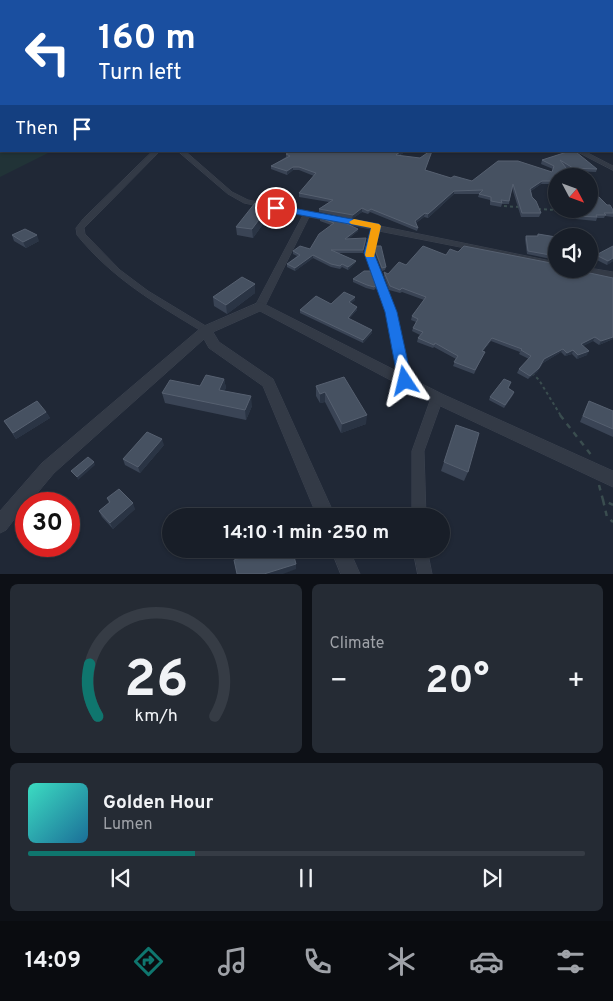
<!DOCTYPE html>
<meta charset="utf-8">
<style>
:root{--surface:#181e28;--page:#252b34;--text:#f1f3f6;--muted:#9fa2a8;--line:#363c45;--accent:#0f766e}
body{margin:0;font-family:Overpass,sans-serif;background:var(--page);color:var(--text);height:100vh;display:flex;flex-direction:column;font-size:19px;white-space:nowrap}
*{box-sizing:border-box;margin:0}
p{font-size:16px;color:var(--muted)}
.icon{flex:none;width:28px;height:28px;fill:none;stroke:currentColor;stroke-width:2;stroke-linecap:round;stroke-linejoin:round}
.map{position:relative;height:574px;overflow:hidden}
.details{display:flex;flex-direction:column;gap:10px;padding:10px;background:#0d1016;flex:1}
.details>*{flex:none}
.guide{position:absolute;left:0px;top:0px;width:614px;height:152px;box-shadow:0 1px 4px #0004,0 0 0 1px var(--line);background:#1a4fa0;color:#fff;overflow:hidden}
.needle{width:32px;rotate:131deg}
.tools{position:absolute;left:548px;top:168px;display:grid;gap:10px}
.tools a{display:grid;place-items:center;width:50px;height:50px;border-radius:50%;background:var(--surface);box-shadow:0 1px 4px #0004,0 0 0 1px var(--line);font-size:25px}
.speed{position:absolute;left:15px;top:492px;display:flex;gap:10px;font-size:25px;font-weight:700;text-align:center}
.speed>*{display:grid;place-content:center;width:65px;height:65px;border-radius:50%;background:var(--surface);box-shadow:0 1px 4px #0004,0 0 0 1px var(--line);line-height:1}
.speed .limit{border:8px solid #d22;background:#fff;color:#111}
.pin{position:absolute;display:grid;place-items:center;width:42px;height:42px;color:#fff;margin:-21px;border:2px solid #fff;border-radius:50%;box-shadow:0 1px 5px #0007}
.me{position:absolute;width:55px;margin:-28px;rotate:350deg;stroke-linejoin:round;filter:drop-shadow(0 0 4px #0008)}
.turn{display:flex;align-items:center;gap:18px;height:105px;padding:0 15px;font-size:22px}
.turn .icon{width:65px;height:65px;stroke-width:2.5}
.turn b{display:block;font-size:35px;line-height:42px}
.then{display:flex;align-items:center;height:48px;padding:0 15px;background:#0003;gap:10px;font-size:19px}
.big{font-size:38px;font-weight:700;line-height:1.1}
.details .tile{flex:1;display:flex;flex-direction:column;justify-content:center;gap:8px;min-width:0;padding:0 18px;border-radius:8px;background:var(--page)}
.details .dial{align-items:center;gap:0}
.dial svg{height:130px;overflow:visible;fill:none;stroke:var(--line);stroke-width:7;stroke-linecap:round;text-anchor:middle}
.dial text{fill:var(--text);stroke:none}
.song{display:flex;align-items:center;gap:15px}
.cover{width:60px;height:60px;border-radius:8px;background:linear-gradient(135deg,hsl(170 70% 55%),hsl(200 70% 35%))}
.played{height:5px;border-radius:2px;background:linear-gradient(90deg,var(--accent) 30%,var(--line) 30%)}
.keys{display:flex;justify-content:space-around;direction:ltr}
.heat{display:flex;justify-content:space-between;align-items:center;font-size:28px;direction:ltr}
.details .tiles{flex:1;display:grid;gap:10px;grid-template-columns:1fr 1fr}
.tile:last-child{grid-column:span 2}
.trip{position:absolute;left:162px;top:508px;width:288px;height:50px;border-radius:25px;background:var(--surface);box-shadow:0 1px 4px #0004,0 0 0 1px var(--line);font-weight:700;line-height:50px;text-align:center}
.menu{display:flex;height:80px;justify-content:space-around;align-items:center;background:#0a0c10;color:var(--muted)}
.menu .icon{width:35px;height:35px}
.menu .current{color:var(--accent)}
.menu b{font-size:22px;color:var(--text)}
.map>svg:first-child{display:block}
</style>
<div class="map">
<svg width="613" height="574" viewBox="0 0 613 574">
<rect width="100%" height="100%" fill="#202836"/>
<!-- green -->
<path fill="#213337" d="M 0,125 L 1,151 L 52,151 L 0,177 Z"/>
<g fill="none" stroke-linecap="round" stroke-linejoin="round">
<defs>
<path id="minor" d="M 0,68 L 1,68 L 1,70 L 0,70 Z
M 612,129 L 613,129 L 613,133 L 612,133 Z
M 153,151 L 160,151 L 89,223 L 84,228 L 85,234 L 120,270 L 148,291 L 209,328 L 211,330 L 209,332 L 203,332 C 155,303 113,279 77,235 L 76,228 L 83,219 Z
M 178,151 L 185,151 L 232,192 L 248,200 L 373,225 L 376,224 L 380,226 L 556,262 L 556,266 L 379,231 L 373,253 L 396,312 L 410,381 L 409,384 L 405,385 L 401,384 L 400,381 L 386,312 L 365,253 L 371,229 L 309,217 L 265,306 L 263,308 L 257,308 L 255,306 L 303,215 L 244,203 L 228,194 Z
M 576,151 L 584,151 L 613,166 L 613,170 Z
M 589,268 L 613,272 L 613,278 L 581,272 L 577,269 Z
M 437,394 L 441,395 L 443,398 L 424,451 L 426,516 L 412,516 L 412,451 L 431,398 L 433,395 Z
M 413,549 L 427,549 L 432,574 L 418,574 Z"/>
<path id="tertiary" d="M 260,302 L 442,394 L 613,471 L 613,487 L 432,402 L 260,311 L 213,332 L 219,342 L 273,379 L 335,516 L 317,516 L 263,386 L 209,348 L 204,339 L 54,473 L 28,504 L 26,504 L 6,530 L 0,533 L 0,511 L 42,463 L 202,327 Z
M 331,549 L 349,549 L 360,574 L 341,574 Z"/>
</defs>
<!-- minor casing -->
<use href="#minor" stroke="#3c4350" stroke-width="1"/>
<!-- tertiary casing -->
<use href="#tertiary" stroke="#3c4350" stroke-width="1"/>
<!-- path-far1 -->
<path stroke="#3a4d4f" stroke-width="2" stroke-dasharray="3 3" stroke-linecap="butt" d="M 504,206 L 518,207
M 538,209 L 573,211
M 532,373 L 539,380 L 561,416"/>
<!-- path -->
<path stroke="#3a4d4f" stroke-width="2.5" stroke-dasharray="5.5 5.5" stroke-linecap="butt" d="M 560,415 L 592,456
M 599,485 L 603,500 L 613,505
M 603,500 L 607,517 L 613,522"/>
<!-- minor -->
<use href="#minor" fill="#333a46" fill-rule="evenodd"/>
<!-- tertiary -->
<use href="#tertiary" fill="#333a46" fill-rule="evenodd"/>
</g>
<!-- wall -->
<path fill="#3a4455" d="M 406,151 L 399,156 L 425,170 L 451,178 L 472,181 L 552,172 L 553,169 L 541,164 L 542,160 L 570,151 L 597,169 L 596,172 L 572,171 L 565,167 L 556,176 L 556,187 L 551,187 L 549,184 L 541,184 L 531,191 L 532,197 L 541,213 L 539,217 L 521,217 L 512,188 L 509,204 L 502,204 L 501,207 L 490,205 L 490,200 L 478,197 L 479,194 L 454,194 L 428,218 L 424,217 L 416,223 L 418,228 L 417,231 L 370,212 L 368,214 L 362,212 L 352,219 L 319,212 L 319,209 L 329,202 L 299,197 L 299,193 L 314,176 L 299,170 L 293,170 L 287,175 L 271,169 L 271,166 L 286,157 L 286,154 Z
M 270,205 L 271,213 L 253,238 L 237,235 L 236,227 Z
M 570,209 L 589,209 L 613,213 L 613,217 L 605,216 L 604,218 L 597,218 L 596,221 L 576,219 Z
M 320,218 L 358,231 L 348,239 L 366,241 L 363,253 L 338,253 L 356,261 L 355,263 L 348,270 L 342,267 L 340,269 L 331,267 L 313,258 L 295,271 L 287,267 L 287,264 L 297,256 L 293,254 L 293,251 L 310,249 L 331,225 L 320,221 Z
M 538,234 L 556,237 L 556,260 L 527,254 L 525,239 L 526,236 L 537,236 Z
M 12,235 L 39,241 L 26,248 L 14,241 Z
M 375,250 L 386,267 L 385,270 L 382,271 L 375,253 Z
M 458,252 L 585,272 L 612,278 L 613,277 L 613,339 L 599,345 L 593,341 L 583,346 L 587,355 L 577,359 L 572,354 L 565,356 L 561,352 L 543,363 L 537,372 L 528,379 L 517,373 L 519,369 L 529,359 L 519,354 L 520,352 L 491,341 L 483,351 L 485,352 L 483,355 L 474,374 L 453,366 L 456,359 L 434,347 L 433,348 L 417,342 L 418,338 L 420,335 L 412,331 L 413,328 L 416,322 L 411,320 L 412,316 L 424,300 L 402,292 L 400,293 L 389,290 L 384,276 L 384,272 L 388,274 L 406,265 Z
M 596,255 L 613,261 L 607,265 L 595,259 L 590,266 L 589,266 L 589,257 L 595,259 Z
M 353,279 L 376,285 L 376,288 L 374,290 L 366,288 L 353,282 Z
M 255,284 L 255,293 L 227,314 L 214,306 L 213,297 Z
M 355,300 L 351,303 L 357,310 L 349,319 L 372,333 L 363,343 L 300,313 L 300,310 Z
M 224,379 L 226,388 L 224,391 L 252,406 L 246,420 L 165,403 L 162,393 L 200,386 Z
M 511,382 L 508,388 L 514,392 L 513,395 L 504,408 L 489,400 L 490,397 Z
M 316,386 L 366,424 L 341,433 L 325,402 L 320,403 L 316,396 Z
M 589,401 L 613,411 L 613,437 L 580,422 L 586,407 Z
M 46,412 L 50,418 L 16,439 L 4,421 Z
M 164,445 L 140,473 L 125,465 L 123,459 Z
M 444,462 L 468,472 L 464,481 L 441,471 Z
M 107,498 L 135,509 L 113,529 L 102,517 L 99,511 L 109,503 Z"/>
<!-- shaded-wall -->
<path fill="#2a3444" d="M 401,151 L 406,151 L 395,158 L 396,155 Z
M 293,167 L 293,170 L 287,175 L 287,171 Z
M 542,181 L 541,184 L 529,192 L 530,189 Z
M 454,191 L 454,194 L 428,218 L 428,214 Z
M 270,205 L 271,213 L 253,238 L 252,229 Z
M 362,208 L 362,212 L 352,219 L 353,215 Z
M 425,213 L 424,217 L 414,224 L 415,221 Z
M 358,229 L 358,231 L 345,242 L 345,239 Z
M 37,235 L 39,241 L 26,248 L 23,242 Z
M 313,255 L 313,258 L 295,271 L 295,268 Z
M 613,258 L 613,261 L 607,265 L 608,261 Z
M 356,261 L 355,263 L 348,270 L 348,267 Z
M 255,284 L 255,293 L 227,314 L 226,305 Z
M 355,297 L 355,300 L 349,305 L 349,302 Z
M 357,307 L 357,310 L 347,321 L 348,318 Z
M 372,330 L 372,333 L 363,343 L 363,340 Z
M 595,337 L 593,341 L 579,348 L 581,344 Z
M 613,337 L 613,339 L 599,345 L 601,341 Z
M 492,338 L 491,341 L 481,354 L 482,351 Z
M 563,349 L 561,352 L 543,363 L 537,372 L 528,379 L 530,376 L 544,359 Z
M 573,350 L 572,354 L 565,356 L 567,353 Z
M 589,351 L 587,355 L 577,359 L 578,355 Z
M 224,379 L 226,388 L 220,399 L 219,390 Z
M 325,392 L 325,402 L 320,403 L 320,394 Z
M 251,396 L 252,406 L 246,420 L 245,410 Z
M 46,412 L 50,418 L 16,439 L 13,433 Z
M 367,415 L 366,424 L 341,433 L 342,424 Z
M 162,439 L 164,445 L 140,473 L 138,467 Z
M 94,462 L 95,465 L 78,480 L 77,477 Z
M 133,503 L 135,509 L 113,529 L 110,523 Z
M 209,549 L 216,549 L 210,553 Z
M 296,564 L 296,569 L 283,574 L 264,574 Z"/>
<!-- building -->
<path fill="#465161" stroke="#566070" d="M 291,151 L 401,151 L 396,155 L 420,158 L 430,151 L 432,151 L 425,170 L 451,178 L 454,176 L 472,181 L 498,161 L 518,161 L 552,172 L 554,166 L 542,160 L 570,151 L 576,152 L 597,169 L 573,168 L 560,160 L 572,176 L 556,176 L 556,184 L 552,184 L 550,181 L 542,181 L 530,189 L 532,197 L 536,201 L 541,213 L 522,213 L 513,184 L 509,201 L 501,200 L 502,203 L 491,201 L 491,197 L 479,194 L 483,190 L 454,191 L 428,214 L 425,213 L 415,221 L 418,228 L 371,209 L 368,211 L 362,208 L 353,215 L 319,209 L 333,200 L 299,193 L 316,173 L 299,167 L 293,167 L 287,171 L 271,166 L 290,156 L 286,154 Z
M 589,197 L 599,197 L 607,205 L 610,205 L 613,210 L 613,213 L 604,213 L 606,215 L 596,215 L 597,217 L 577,216 L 573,209 L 589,209 Z
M 255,203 L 270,205 L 252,229 L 236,227 Z
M 320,218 L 345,223 L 358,229 L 345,239 L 366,238 L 363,250 L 331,250 L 356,261 L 348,267 L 342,264 L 340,266 L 331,264 L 313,255 L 295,268 L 287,264 L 300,255 L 293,251 L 300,246 L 310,249 L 319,234 L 334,223 Z
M 25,229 L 37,235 L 23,242 L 12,235 Z
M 538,234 L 556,237 L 556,256 L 528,251 L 526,236 L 538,236 Z
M 376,246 L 381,246 L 386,267 L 382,268 L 375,250 Z
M 423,246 L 446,255 L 450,249 L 458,252 L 464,246 L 556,264 L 556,269 L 580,269 L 585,272 L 613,278 L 613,337 L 601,341 L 595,337 L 581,344 L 589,351 L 578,355 L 573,350 L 567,353 L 563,349 L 544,359 L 539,368 L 530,376 L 519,369 L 531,356 L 521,350 L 522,349 L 492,338 L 482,351 L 485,352 L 475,370 L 454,362 L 458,356 L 435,343 L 434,345 L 418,338 L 423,332 L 413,328 L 418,319 L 412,316 L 426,297 L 402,288 L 400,290 L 390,286 L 384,272 L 388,274 L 399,262 L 406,265 Z
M 613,246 L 613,258 L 608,261 L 596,255 Z
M 589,257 L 595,259 L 592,263 L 589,263 Z
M 364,271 L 371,271 L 376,285 L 374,287 L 367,285 L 353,279 Z
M 242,277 L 255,284 L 226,305 L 213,297 Z
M 344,292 L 355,297 L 349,302 L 357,307 L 348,318 L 372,330 L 363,340 L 300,310 L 316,296 L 331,304 Z
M 206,375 L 224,379 L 219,390 L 251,396 L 245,410 L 162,393 L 170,380 L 200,386 Z
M 344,377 L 367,415 L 342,424 L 325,392 L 320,394 L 316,386 Z
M 504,379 L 511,382 L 508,388 L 514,392 L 505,405 L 490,397 Z
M 37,401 L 46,412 L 13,433 L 4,421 Z
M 589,401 L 613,411 L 613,429 L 583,416 Z
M 456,425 L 479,433 L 468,472 L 444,462 Z
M 147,432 L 162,439 L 138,467 L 123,459 Z
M 88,457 L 94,462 L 77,477 L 71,471 Z
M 119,489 L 133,503 L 110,523 L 99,511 L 110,502 L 107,498 Z
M 204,513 L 207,516 L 199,516 Z
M 270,549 L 292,549 L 296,564 L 264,574 L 237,574 L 234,560 Z"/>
<!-- sky -->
<linearGradient id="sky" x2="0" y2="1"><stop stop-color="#12161e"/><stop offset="0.45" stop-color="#3c485d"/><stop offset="1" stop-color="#3c485d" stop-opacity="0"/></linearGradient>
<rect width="613" height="146" fill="url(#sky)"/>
<!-- route -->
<path fill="#1a73e8" stroke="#114b97" d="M 276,205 L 379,224 L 381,226 L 374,253 L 397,312 L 412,381 L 410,384 L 405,386 L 400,384 L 398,381 L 385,312 L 364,253 L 371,228 L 273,210 L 273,206 Z"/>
<!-- slow -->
<path fill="#f59e0b" d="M 354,219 L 379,224 L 381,226 L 374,257 L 366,257 L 365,255 L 371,228 L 351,224 L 349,222 Z"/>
</svg>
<div class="tools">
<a><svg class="needle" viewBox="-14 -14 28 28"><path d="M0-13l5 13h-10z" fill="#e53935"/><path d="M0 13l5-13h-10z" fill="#9fa2a8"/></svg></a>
<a><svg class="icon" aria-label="sound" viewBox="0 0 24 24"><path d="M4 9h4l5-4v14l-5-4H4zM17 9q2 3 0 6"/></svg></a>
</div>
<div class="speed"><div class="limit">30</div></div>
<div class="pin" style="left:276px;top:208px;background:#d93025"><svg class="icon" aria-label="arrive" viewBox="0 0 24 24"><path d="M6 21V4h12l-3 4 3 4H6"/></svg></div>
<svg class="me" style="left:405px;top:381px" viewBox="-20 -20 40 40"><path d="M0-17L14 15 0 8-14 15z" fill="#1a73e8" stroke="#fff" stroke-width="4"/></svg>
<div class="trip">14:10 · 1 min · 250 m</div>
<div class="guide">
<div class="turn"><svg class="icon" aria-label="left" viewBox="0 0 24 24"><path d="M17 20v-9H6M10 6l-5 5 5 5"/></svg><div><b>160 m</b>Turn left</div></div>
<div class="then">Then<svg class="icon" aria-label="arrive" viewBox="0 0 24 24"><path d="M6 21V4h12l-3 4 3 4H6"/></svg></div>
</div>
</div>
<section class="details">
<div class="tiles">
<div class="tile dial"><svg viewBox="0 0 100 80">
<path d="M14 69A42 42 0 1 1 86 69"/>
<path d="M14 69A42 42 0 0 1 9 37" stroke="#0f766e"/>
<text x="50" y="56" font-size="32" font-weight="700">26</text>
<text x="50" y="72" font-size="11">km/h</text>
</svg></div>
<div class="tile"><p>Climate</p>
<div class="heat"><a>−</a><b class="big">20°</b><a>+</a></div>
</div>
<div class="tile">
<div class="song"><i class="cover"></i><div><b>Golden Hour</b><p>Lumen</p></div></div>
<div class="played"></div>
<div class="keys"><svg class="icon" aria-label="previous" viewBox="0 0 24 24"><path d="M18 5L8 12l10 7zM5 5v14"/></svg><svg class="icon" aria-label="pause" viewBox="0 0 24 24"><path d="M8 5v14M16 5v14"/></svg><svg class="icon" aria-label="next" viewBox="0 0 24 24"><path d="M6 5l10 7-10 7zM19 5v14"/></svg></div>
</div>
</div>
</section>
<nav class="menu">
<b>14:09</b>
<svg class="icon current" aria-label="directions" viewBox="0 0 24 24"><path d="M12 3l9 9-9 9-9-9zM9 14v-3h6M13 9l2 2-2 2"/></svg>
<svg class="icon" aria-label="music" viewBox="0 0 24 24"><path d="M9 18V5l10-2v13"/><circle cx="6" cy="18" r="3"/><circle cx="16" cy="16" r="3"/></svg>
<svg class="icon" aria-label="phone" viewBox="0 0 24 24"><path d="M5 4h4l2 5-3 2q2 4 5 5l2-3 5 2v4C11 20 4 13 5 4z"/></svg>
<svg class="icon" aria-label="climate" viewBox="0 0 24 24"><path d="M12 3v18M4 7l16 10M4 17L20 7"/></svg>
<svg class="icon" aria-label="car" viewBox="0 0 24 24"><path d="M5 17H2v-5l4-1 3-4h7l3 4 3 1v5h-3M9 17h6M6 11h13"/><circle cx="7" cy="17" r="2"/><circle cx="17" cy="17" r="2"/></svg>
<svg class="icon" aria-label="filters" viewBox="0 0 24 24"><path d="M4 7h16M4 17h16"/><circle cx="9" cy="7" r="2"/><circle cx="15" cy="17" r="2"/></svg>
</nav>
